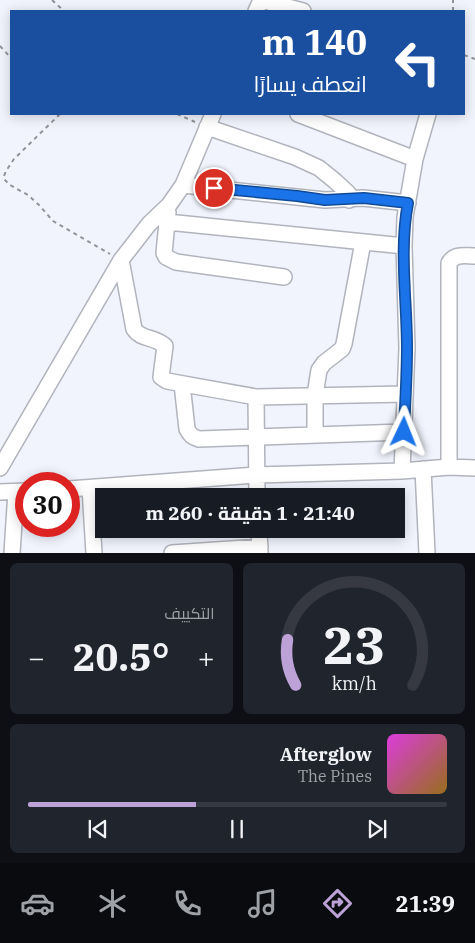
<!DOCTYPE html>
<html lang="ar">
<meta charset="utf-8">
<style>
:root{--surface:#171b24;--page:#20242c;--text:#f1f3f6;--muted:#9ea1a6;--line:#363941;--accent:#bda2d8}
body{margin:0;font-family:"IBM Plex Serif",Cairo,serif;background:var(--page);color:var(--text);direction:rtl;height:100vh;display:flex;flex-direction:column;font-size:19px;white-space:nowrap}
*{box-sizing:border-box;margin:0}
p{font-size:16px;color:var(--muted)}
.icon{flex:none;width:28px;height:28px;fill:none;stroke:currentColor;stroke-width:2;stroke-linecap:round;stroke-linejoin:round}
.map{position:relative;height:553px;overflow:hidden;direction:ltr}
.side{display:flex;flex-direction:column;gap:10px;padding:10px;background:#0d0f14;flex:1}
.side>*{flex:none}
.top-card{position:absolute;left:10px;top:10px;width:455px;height:105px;border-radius:0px;box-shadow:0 2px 12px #0003;direction:rtl;background:#1a4fa0;color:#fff;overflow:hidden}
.speed{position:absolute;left:15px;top:472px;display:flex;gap:10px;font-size:25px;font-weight:700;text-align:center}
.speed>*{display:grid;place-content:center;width:65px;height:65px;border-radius:50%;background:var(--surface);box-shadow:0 2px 12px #0003;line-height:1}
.speed .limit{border:8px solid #d22;background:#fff;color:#111}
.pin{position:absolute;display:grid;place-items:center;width:42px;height:42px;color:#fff;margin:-21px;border:2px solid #fff;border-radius:50%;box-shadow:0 1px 5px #0007}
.me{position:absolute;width:55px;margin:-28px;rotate:2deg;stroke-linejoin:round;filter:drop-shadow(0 0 4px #0008)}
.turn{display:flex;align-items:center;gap:18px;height:105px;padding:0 15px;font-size:22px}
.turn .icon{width:65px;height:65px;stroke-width:2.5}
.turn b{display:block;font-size:35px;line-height:42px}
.big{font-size:38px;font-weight:700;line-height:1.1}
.side .card{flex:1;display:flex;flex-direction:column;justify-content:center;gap:8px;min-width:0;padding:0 18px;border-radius:8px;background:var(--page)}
.side .dial{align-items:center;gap:0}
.dial svg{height:130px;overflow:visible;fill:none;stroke:var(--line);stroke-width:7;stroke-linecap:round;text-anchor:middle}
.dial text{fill:var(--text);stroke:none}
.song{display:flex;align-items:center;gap:15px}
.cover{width:60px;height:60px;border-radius:8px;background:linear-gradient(135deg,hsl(300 70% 55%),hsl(40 70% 35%))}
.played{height:5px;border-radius:2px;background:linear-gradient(90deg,var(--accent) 40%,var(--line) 40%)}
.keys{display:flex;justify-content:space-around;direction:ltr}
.heat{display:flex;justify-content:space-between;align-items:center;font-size:28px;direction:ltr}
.side .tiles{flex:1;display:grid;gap:10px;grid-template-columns:1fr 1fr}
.card:last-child{grid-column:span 2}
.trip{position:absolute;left:95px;top:488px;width:310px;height:50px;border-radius:0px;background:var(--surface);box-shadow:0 2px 12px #0003;font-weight:700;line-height:50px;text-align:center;direction:rtl}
.tab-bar{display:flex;height:80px;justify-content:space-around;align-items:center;background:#090b0e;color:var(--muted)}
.tab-bar .icon{width:35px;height:35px}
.tab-bar .active{color:var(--accent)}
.tab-bar b{font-size:22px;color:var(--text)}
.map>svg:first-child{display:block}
</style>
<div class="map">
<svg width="475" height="553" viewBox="0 0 475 553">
<rect width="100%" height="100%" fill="#f1f4fd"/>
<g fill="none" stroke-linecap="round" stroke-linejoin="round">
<defs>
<path id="minor" d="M 256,11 L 261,0 L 303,11
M 298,114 L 415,159
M 207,127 L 295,157 L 319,168 L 335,181 L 348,193 L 349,200
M 183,185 L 325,200 L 363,198 L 408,203
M 168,212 L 164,253 L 166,257 L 176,262 L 284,277
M 167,222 L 404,246
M 121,260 L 134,329 C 141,340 154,336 165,346 L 161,377 L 167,381 L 256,397 L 405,394
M 182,384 L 187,429 C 190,435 192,437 199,439 L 404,432
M 256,397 L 257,496
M 315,435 L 315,395 L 319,370 L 324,363 L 342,349 L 344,344 L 363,242
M 449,467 L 449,263 C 455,253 465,256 475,256
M 0,468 L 121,260 L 149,224 L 169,205 L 183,185 L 213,114
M 423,469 L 427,553
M 402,471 L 407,348 L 404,246 L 405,217 L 415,159 L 428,114
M 90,488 L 94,553
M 69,489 L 256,475 L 402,471 L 449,467 L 475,468
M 0,492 L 26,491
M 259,529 L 260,553
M 12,553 L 16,492
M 172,553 L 260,547"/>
</defs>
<!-- minor casing -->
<use href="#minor" stroke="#b1b4bc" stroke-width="18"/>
<!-- path -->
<path stroke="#92949a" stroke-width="2" stroke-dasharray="4 4" stroke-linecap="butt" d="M 52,0 L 64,11
M 453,11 L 453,0
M 0,46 L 11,58
M 464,55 L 475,59
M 60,114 L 14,159 L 6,171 L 4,176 L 4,179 L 10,185 L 28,195 L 39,205 L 53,221 L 110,254
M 177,114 L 195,122"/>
<!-- minor -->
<use href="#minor" stroke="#fff" stroke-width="15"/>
</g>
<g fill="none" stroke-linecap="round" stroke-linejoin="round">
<defs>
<path id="route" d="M 214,188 L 297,196 L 325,200 L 364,198 L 408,203 C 399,249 407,301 407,348 C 407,376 405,404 404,432"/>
</defs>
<!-- route casing -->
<use href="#route" stroke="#114b97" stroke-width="12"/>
<!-- route -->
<use href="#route" stroke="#1a73e8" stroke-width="9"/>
</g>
</svg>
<div class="speed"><div class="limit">30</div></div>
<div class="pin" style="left:214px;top:188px;background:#d93025"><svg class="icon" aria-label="arrive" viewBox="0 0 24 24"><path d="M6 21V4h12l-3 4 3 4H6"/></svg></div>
<svg class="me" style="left:404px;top:432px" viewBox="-20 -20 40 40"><path d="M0-17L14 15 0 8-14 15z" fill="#1a73e8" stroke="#fff" stroke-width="4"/></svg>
<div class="trip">21:40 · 1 دقيقة · 260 m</div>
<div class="top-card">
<div class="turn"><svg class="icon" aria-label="left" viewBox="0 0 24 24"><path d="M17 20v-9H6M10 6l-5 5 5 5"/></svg><div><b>140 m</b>انعطف يسارًا</div></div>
</div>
</div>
<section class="side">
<div class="tiles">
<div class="card dial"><svg viewBox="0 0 100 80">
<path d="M14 69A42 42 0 1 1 86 69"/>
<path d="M14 69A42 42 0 0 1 9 41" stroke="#bda2d8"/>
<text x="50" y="56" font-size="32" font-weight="700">23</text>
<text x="50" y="72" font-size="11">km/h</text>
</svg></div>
<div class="card"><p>التكييف</p>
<div class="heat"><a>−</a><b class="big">20.5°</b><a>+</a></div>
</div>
<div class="card">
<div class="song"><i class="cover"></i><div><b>Afterglow</b><p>The Pines</p></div></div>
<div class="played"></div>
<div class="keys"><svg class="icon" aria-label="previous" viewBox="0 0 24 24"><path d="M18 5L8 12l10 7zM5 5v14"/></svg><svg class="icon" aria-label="pause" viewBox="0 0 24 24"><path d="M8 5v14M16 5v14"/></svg><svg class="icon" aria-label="next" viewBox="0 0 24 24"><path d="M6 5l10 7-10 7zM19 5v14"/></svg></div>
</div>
</div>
</section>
<nav class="tab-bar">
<b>21:39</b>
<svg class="icon active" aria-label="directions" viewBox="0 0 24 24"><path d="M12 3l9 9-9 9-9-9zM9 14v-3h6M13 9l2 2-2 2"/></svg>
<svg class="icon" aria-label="music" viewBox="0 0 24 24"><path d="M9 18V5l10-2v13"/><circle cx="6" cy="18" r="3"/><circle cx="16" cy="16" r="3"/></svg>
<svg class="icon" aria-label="phone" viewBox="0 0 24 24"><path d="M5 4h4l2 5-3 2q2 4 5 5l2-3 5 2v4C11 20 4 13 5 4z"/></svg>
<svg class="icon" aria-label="climate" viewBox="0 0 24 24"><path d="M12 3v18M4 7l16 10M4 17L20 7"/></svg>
<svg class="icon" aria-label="car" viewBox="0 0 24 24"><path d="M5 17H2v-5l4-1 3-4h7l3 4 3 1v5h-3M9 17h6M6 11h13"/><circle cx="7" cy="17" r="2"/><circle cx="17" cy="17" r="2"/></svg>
</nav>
